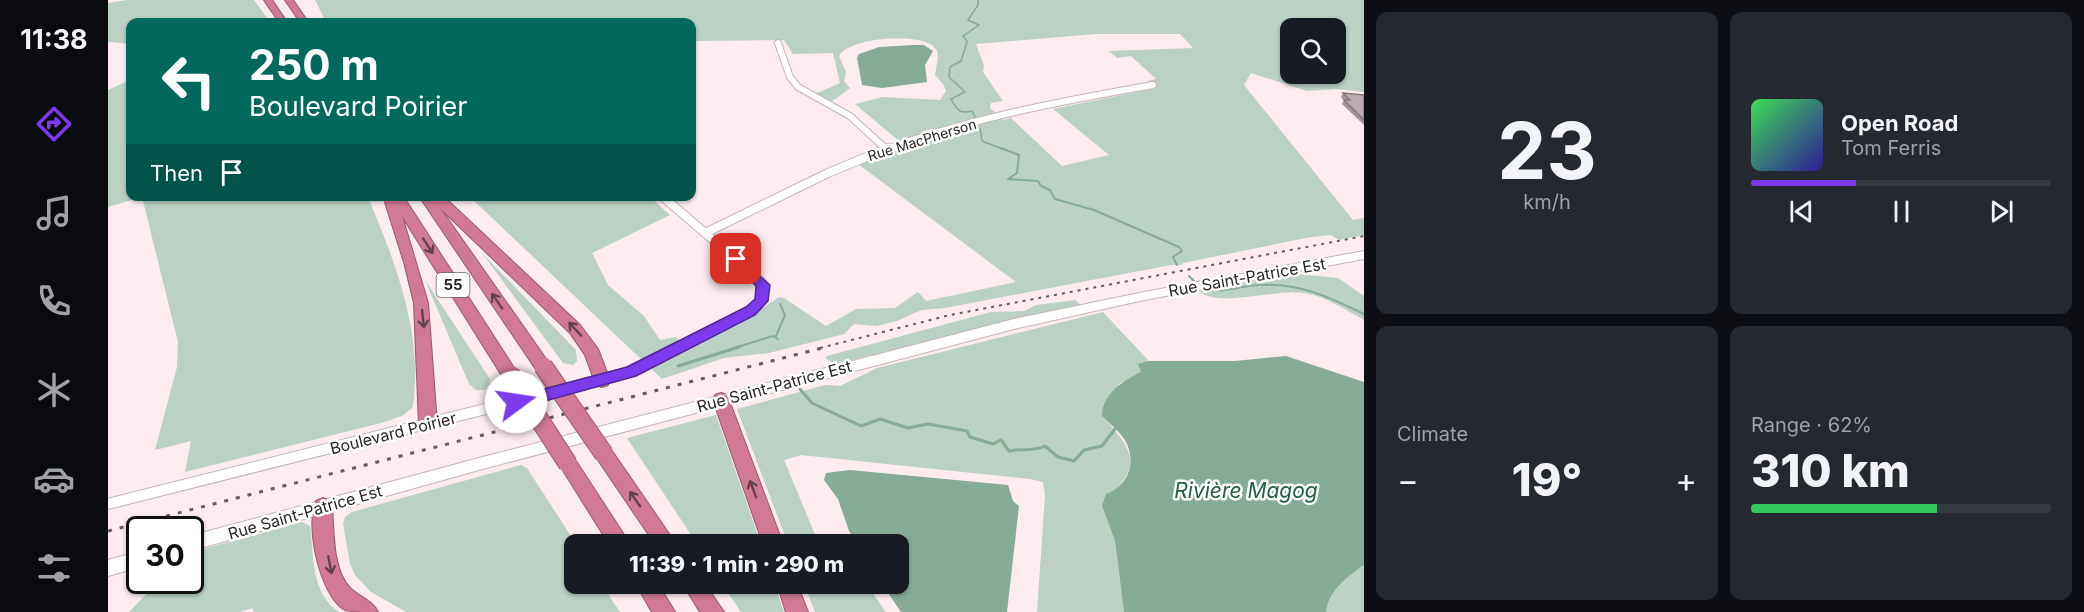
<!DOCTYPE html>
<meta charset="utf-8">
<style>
:root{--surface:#171b24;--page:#242831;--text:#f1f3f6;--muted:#9ea1a6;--line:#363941;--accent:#7c3aed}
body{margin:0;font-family:Inter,sans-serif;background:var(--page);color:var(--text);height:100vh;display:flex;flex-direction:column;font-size:22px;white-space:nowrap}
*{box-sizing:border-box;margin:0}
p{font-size:20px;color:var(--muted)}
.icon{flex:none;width:33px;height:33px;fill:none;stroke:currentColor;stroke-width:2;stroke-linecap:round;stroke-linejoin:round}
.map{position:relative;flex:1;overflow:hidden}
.details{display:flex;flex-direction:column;gap:12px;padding:12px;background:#0d0f14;width:720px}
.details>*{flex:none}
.hud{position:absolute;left:18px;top:18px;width:570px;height:183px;border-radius:12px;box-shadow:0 2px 4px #0004;background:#00695c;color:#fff;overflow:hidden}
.buttons{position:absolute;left:1172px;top:18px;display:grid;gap:12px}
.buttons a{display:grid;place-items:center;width:66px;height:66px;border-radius:12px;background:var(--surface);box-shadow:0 2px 4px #0004;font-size:30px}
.speed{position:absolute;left:18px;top:516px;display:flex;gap:12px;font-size:30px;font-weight:700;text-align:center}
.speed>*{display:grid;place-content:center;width:78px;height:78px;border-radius:50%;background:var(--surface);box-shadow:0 2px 4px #0004;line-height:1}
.speed .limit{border:3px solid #111;border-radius:9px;background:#fff;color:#111}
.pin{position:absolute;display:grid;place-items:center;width:51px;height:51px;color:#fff;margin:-26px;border-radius:12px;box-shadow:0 3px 9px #0006}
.me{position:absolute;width:66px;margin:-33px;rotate:76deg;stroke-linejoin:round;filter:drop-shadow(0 0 4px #0008)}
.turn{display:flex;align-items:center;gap:21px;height:126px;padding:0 24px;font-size:27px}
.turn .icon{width:78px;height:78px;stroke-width:2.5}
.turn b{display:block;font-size:42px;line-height:51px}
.then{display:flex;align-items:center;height:57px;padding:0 24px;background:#0003;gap:12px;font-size:22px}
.big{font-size:45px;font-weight:800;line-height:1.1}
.details .tile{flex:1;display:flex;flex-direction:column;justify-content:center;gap:9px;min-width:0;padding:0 21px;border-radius:12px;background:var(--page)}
.details .dial{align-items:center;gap:0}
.dial b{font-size:78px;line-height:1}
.song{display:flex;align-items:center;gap:18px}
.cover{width:72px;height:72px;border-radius:9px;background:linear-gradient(135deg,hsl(130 70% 55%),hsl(250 70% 35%))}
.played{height:6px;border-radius:3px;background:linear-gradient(90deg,var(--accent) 35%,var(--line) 35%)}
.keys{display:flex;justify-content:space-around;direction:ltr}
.heat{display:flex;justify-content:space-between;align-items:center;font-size:33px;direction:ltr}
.charge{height:9px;border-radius:4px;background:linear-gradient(90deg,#34c759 62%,var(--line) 0)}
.details .tiles{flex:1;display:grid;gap:12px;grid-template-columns:repeat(2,1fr)}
.trip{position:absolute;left:456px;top:534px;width:345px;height:60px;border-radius:12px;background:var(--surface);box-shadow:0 2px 4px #0004;font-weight:800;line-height:60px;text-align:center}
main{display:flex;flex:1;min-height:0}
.tab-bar{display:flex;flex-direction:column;width:108px;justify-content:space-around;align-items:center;background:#090b0e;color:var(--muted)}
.tab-bar .icon{width:42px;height:42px}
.tab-bar .selected{color:var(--accent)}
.tab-bar b{font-size:27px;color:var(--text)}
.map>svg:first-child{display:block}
</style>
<main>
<nav class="tab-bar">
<b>11:38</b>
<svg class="icon selected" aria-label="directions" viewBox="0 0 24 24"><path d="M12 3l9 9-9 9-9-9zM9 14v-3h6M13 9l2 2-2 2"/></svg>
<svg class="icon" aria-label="music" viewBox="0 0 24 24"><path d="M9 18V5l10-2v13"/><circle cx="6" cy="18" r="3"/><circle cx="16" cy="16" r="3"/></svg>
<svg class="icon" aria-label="phone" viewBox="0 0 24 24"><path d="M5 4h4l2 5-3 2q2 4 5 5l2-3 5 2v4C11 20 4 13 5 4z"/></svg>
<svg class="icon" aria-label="climate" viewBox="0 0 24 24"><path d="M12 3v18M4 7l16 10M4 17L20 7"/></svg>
<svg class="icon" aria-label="car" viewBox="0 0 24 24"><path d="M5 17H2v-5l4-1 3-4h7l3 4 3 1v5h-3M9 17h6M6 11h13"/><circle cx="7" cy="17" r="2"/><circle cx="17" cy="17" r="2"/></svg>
<svg class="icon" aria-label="filters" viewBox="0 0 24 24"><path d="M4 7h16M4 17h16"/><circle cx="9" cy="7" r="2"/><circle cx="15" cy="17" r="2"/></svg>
</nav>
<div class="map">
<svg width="1256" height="612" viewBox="0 0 1256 612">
<rect width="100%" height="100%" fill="#fcebef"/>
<!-- green -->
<path fill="#bad1c4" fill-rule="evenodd" d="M 19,0 L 146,0 L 162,22 L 22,22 L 22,44 L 0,42 L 0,3 Z
M 207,0 L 1256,0 L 1256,92 L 1228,89 L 1199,91 L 1143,73 L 1136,85 L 1245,220 L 1256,218 L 1256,235 L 1231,240 L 1223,235 L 1203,237 L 1075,263 L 1073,265 L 1063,265 L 837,308 L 813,310 L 789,321 L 769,326 L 746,324 L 736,334 L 725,337 L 661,353 L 616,358 L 554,379 L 362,197 L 542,197 L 562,215 L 484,253 L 500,285 L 536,316 L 552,340 L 568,337 L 580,350 L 640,318 L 671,297 L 676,298 L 718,326 L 748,309 L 787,308 L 810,292 L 818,301 L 908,282 L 750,164 L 795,148 L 788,143 L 791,141 L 747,104 L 775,97 L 832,100 L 838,91 L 835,84 L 827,75 C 828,68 831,58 829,51 C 822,31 742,36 731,56 L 738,72 L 736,81 L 742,88 L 722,103 L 707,94 L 732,83 L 725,53 L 685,54 L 676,40 L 584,41 L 584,22 L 218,22 ZM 1182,28 L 1227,28 L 1227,74 L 1182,74 ZM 987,34 L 1072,34 L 1085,48 L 1001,51 L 1009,58 L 1023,56 L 1048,79 L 1040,81 L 1049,88 L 945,109 L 1001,155 L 954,166 L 903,118 L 895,120 L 882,108 L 883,103 L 895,101 L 875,72 L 876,66 L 868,44 Z
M 22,80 L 22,196 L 34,197 L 0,207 L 0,90 Z
M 34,197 L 260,197 C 284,255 309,317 307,380 C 306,390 307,400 304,408 L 294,416 L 273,423 L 77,472 L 83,441 L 47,450 L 69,367 L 70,342 Z
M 374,253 L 468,350 L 469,361 L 465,365 L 455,363 Z
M 1188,274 L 1230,278 L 1256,296 L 1256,320 C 1238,310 1217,296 1196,293 C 1168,288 1111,309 1091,291 Z
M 317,280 L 382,379 L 381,384 L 376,390 L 368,390 L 361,384 Z
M 967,300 L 973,305 L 727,364 L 717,358 L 719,356 L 883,312 L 916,311 L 928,305 Z
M 995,312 L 1040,360 L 1031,364 L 1034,372 L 1011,384 L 994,416 C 1031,456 1032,466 994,506 L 1007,541 L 1016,612 L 929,612 L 937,496 L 935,482 L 922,479 L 693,455 L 676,460 L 711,544 L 680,544 L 629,409 L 717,385 L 732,386 L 769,368 Z
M 608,415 L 653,544 L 589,544 L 519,438 Z
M 413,465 L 419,468 L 468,544 L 466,584 L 493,584 L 512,612 L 298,612 L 263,592 L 247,575 L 242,564 L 235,523 L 237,517 L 244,512 Z
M 194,522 L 202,526 C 206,557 203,594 231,612 L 146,612 L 144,608 L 132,612 L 21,612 L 51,581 L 82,580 L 83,555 L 88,551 Z
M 1256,565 L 1256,612 L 1218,612 C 1221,590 1238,578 1256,565 Z
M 614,584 L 666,584 L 676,612 L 633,612 Z
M 696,584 L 753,584 L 762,589 L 778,612 L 707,612 Z"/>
<!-- water -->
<path fill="#86ab97" d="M 805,45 L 816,45 L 825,51 L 817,65 L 819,82 L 774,88 L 754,85 L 749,58 L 751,54 L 771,47 Z
M 1178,356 L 1256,382 L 1256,565 C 1238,578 1221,590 1218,612 L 1016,612 L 1007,541 L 994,506 L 998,494 C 1021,486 1029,461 1017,440 C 1011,431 1001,423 994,416 C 994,394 1016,380 1033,372 L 1030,364 L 1039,361 L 1127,361 Z
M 742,470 L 900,485 L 905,501 L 911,506 L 899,612 L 793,612 L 774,584 L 790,584 L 790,544 L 750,544 L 741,531 L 730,499 L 716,480 L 718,473 Z"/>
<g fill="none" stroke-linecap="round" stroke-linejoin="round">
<!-- stream-far2 -->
<path stroke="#86ab97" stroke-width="1.5" d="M 859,41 L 855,36 L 871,25 L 860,20 L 870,5 L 870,0
M 859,42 L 853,61 L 842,67 L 841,77 L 857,92 L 843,99 C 849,110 851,114 864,111 L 867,117
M 872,128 L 874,141 L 897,150"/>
<!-- stream-far1 -->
<path stroke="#86ab97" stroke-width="2" d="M 893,148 L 911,155 L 909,173 L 900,179 L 930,181 L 933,186 L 942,190 L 947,199 L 986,210 L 1071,247 L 1074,251 L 1065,257 L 1069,265
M 1081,276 L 1086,281
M 1095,289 C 1114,294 1131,286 1150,285 C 1190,282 1221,297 1256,314
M 668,336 L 677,315 L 672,304
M 626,348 L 665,336 L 670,339"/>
<!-- stream -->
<path stroke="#86ab97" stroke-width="3" d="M 570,366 L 631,347
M 692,389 L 704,403 L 753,426 L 772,419 L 800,428 L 820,424 L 859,431 L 862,437 L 885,444 L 893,440 L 901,451 C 913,448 926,452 937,446 L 950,457 L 966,461 L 976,450 L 994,446 L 1007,429"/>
<defs>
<path id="street-far2" d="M 670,43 L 682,77 L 690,87 L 742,116 L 778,149
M 776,150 C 863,118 954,101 1045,85"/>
<path id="street-far1" d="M 554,196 L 653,281 L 656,293 L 647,308 L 567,348
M 597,233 L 720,173 L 780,148"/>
<path id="street" d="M 0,504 L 516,374 L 570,347"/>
<path id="secondary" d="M 1256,251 L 1256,259 L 1036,300 L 906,329 L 371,470 L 82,551 L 82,536 L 371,458 L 906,319 L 1036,292 Z
M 32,551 L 32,567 L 0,576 L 0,560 Z"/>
<path id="highway" d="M 156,0 L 164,0 L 179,22 L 171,22 Z
M 177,0 L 185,0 L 200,22 L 192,22 Z
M 275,196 L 295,196 L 410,374 L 408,379 L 402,381 L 396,379 L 294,216 L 320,303 L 329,424 L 326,429 L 320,431 L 314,429 L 311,424 L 306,303 L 296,262 Z
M 311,196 L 335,196 L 472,325 L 490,349 L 502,380 L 500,385 L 494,387 L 488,385 L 477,355 L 462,333 L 332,208 L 443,366 L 441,371 L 429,371 Z
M 613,393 L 619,395 L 621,400 L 675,544 L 655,544 L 605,400 L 607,395 Z
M 496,446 L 502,448 L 568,544 L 547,544 L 490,460 L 487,454 L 490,448 Z
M 460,456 L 466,458 L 522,544 L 501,544 L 451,464 L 454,458 Z
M 215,498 L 222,501 L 224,507 C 226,531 224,569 242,588 C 251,597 264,600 270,612 C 260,612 245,612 237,610 C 212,596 197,525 208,501 Z
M 528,584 L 550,584 L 567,612 L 544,612 Z
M 575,584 L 597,584 L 616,612 L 592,612 Z
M 669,584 L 689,584 L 700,612 L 678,612 Z"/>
</defs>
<!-- street-far2 casing -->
<use href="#street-far2" stroke="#c4b4b8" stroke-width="8"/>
<!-- street-far1 casing -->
<use href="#street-far1" stroke="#c4b4b8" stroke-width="10"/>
<!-- street casing -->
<use href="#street" stroke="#c4b4b8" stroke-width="12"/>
<!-- secondary casing -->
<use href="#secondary" stroke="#c4b4b8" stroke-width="2"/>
<!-- highway casing -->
<use href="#highway" stroke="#975b6e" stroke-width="2"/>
<!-- street-far2 -->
<use href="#street-far2" stroke="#fff" stroke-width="6"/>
<!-- street-far1 -->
<use href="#street-far1" stroke="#fff" stroke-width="8"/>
<!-- street -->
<use href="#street" stroke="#fff" stroke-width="10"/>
<!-- secondary -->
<use href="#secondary" fill="#fff" fill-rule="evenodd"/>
<!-- highway -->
<use href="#highway" fill="#d17995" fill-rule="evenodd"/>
<!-- rail-far1 -->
<path stroke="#665d5f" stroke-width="2" stroke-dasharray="3 5" stroke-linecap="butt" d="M 712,348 L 842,315 L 1256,236"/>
<!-- rail -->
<path stroke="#665d5f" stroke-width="3" stroke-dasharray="4 8" stroke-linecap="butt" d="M 0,531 L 718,347"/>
<defs>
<path id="highway-bridge" d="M 435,366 L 496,454
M 402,374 L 460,464"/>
</defs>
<!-- highway-bridge casing -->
<use href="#highway-bridge" stroke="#975b6e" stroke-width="20" stroke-linecap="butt"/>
<!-- highway-bridge -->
<use href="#highway-bridge" stroke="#d17995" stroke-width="18"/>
</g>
<!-- wall -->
<path fill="#a29497" d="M 1235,93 L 1256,95 L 1256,125 L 1234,104 L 1236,100 L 1233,97 Z"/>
<!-- building -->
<path fill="#bcacb0" stroke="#84787b" stroke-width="1.5" d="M 1235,93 L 1256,95 L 1256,120 L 1236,100 L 1242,100 Z"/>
<!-- one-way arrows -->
<defs><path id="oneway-shaft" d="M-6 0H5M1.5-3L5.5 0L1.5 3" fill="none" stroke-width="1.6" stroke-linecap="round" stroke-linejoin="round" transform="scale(1.5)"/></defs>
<g stroke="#64424d">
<use href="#oneway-shaft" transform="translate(320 246) rotate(57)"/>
<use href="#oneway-shaft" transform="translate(389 301) rotate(-125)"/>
<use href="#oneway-shaft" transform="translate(315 319) rotate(84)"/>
<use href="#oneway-shaft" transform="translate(467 329) rotate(-133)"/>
<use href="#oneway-shaft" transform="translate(645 489) rotate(-110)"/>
<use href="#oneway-shaft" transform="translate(527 499) rotate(-125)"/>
<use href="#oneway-shaft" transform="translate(222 565) rotate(79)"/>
</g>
<!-- route -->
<path fill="#7c3aed" stroke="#51269a" stroke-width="1.5" d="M 628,255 L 662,285 L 660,301 L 647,315 L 528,376 L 408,409 L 402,407 L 400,402 L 402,398 L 519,367 L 638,307 L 647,299 L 648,286 L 623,262 L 621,259 Z"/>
<g text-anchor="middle" stroke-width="5" stroke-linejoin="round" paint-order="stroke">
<!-- far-street labels -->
<g font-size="14" fill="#2a2426" stroke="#fff">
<text transform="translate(814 140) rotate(-17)" y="5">Rue MacPherson</text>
</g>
<!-- shield labels -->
<rect fill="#fff" stroke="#6a6667" stroke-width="1.5" x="328.5" y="273" width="33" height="24" rx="4.5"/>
<g font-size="15" font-weight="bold" fill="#2a2426">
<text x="345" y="290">55</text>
</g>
<!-- street labels -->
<g font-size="16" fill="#2a2426" stroke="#fff">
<text transform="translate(1139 277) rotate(-10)" y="6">Rue Saint-Patrice Est</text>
<text transform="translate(666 386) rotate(-15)" y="6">Rue Saint-Patrice Est</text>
<text transform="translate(285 433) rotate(-14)" y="6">Boulevard Poirier</text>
<text transform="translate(197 512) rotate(-16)" y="6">Rue Saint-Patrice Est</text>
</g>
<!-- near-water labels -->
<g font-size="21" font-style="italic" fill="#216043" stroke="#fff">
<text x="1138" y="498">Rivière Magog</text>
</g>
</g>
</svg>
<div class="buttons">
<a><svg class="icon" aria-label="search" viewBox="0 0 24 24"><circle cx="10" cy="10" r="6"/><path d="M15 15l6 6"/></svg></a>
</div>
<div class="speed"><div class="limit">30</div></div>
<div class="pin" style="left:628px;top:259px;background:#d93025"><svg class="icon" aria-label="arrive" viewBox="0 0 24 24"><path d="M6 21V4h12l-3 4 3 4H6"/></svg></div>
<svg class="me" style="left:408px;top:402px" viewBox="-20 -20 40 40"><circle r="19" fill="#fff"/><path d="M0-13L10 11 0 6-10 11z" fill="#7c3aed"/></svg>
<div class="trip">11:39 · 1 min · 290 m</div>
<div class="hud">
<div class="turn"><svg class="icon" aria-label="left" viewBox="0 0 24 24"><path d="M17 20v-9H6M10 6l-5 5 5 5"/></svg><div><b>250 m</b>Boulevard Poirier</div></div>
<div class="then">Then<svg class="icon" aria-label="arrive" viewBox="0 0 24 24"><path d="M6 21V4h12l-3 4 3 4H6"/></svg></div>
</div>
</div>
<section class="details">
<div class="tiles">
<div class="tile dial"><b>23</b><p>km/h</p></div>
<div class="tile">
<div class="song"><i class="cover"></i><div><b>Open Road</b><p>Tom Ferris</p></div></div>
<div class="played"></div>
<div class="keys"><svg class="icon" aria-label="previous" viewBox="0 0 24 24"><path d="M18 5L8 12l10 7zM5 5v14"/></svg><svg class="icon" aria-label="pause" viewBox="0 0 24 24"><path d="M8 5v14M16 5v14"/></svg><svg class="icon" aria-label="next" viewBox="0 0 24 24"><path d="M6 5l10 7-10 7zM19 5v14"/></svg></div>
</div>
<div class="tile"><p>Climate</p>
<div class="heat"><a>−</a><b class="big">19°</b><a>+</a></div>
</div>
<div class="tile"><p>Range · 62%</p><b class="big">310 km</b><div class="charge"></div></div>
</div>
</section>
</main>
